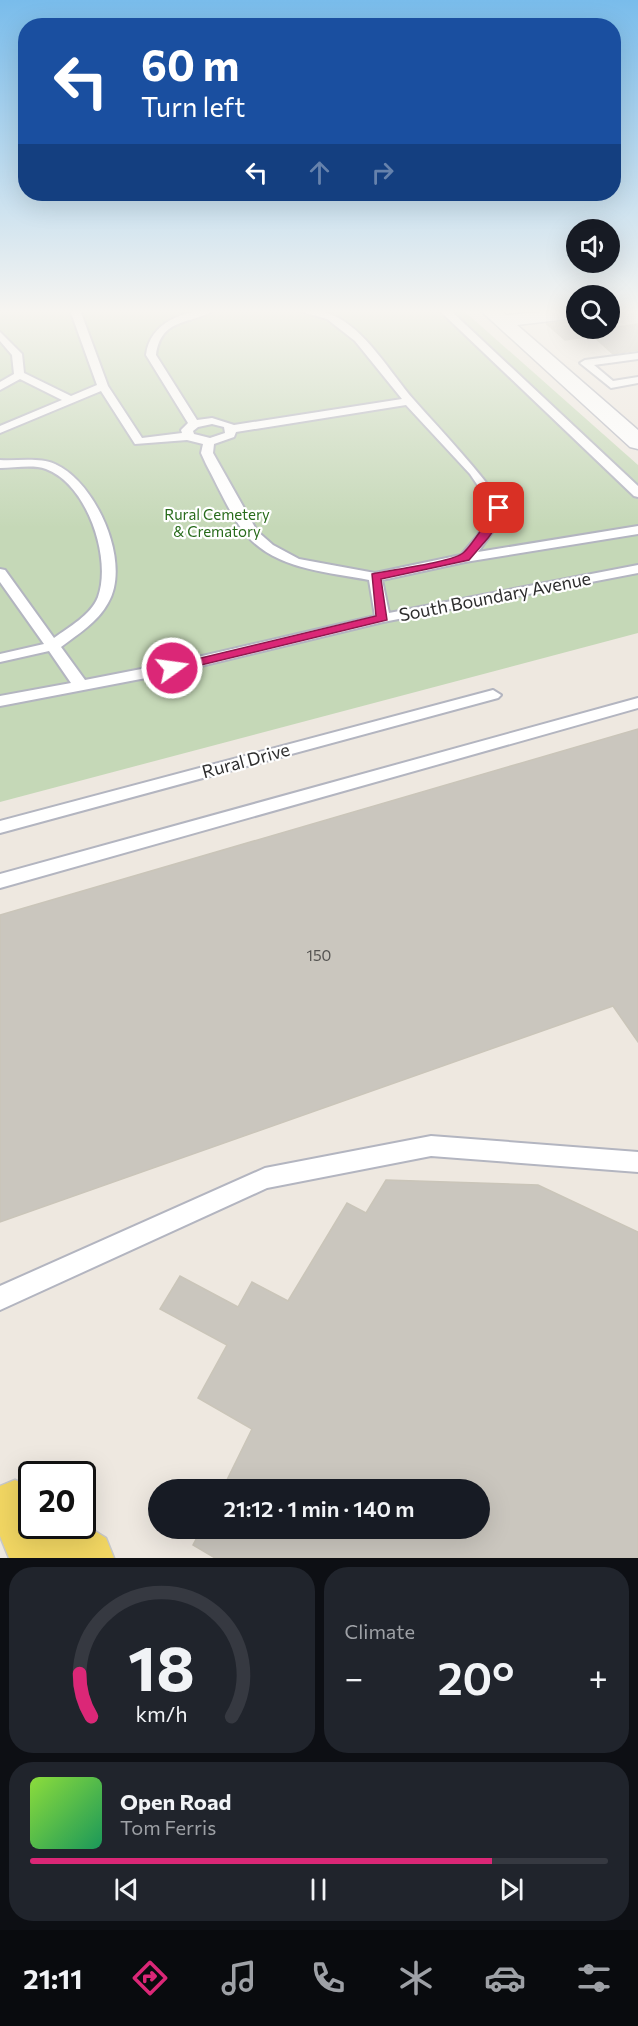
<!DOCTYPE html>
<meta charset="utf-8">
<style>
:root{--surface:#171b24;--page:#20242c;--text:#f1f3f6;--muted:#9ea1a6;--line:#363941;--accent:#db2777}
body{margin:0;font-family:Commissioner,sans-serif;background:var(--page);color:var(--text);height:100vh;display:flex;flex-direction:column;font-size:22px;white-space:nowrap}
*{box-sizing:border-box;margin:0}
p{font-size:20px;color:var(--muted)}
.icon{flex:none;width:33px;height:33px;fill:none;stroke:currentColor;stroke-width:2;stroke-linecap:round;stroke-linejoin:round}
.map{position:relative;height:1558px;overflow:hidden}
.drawer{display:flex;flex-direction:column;gap:9px;padding:9px;background:#0d0f14;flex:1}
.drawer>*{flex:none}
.banner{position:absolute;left:18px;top:18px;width:603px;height:183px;border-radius:24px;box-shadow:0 6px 24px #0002;background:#1a4fa0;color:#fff;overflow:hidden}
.controls{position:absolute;left:566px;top:219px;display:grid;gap:12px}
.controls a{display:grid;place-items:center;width:54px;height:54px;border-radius:50%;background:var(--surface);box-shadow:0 6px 24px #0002;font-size:30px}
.speed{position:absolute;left:18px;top:1461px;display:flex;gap:12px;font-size:30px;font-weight:700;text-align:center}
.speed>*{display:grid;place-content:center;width:78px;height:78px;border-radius:50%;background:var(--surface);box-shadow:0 6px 24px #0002;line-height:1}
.speed .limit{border:3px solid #111;border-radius:9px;background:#fff;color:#111}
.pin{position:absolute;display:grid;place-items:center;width:51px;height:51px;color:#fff;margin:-26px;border-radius:12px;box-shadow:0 3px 9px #0006}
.me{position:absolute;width:66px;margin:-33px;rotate:76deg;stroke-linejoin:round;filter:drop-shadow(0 0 4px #0008)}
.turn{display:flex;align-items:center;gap:21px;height:126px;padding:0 24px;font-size:27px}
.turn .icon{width:78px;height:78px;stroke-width:2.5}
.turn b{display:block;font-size:42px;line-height:51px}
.lanes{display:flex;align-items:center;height:57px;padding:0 24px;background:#0003;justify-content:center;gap:30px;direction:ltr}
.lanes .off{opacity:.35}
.big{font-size:45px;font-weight:600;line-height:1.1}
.drawer .tile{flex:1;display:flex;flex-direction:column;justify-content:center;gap:9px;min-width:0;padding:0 21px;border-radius:24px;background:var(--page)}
.drawer .dial{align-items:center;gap:0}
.dial svg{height:156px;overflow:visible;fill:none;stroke:var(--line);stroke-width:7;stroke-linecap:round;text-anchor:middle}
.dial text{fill:var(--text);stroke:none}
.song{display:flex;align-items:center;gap:18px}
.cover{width:72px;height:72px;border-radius:9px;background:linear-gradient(135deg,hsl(90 70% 55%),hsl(150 70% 35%))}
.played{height:6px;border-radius:3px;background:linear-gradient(90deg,var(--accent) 80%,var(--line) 80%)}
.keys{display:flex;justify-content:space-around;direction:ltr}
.heat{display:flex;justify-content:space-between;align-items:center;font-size:33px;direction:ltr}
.drawer .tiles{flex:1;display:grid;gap:9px;grid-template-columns:1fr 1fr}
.tile:last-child{grid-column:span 2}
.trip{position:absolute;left:148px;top:1479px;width:342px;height:60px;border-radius:30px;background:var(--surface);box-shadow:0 6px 24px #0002;font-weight:600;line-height:60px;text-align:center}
.dock{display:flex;height:96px;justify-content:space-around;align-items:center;background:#090b0e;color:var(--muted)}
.dock .icon{width:42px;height:42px}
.dock .active{color:var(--accent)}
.dock b{font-size:27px;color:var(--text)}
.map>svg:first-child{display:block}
</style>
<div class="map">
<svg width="638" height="1558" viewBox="0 0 638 1558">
<rect width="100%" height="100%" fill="#eee8e0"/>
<!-- cemetery -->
<path fill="#c5d8b7" d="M 0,310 L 463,310 L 638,465 L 638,633 L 0,802 Z"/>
<!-- building -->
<path fill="#cac6be" stroke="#cac5b9" stroke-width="1.5" d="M 576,320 L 576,328 L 604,329 L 638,324 L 638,350 L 613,354 L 593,336 L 565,340 L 547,324 Z
M 638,729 L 638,1042 L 613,1006 L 0,1222 L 0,915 Z
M 386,1180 L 538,1185 L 638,1232 L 638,1558 L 215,1558 L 193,1545 L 202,1528 L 480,1528 L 480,1490 L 222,1490 L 252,1429 L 198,1398 L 227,1345 L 160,1309 L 180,1276 L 238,1307 L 252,1282 L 288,1301 L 347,1203 L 366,1213 Z"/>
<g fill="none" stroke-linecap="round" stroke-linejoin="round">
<defs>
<path id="lane" d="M 70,310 L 80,310 L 108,386 L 142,438 L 182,433 L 181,430 L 188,423 L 146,355 C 150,322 184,310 214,310 C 191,325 161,317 156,355 L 197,420 L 212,418 L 234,425 L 402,399 L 355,341 L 327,319 L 296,310 C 308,310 321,310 332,315 C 365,328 391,374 414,400 C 446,436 478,469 505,508 L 501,520 L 478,552 L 638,526 L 638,534 L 465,562 L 382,580 L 389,613 L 638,565 L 638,573 L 383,622 L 172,673 L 0,706 L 0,696 L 71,683 L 49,651 L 0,662 L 0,654 L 44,644 L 0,582 L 0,569 L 5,570 L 54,638 C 69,627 91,615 98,597 C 112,558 87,484 46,469 C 33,464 14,468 0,468 L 0,460 C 18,461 39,457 55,464 C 96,482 132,563 108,603 C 98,622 78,634 61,647 L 85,680 L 172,663 L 375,616 L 369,580 C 327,572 279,570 248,537 C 232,519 218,486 206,464 L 201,453 L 203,444 L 187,440 L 135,444 L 101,391 L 0,433 L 0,426 L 62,400 L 20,379 L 0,390 L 0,382 L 14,374 L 12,355 L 0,341 L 0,332 L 22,354 L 24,373 L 71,396 L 97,385 ZM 406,405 L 470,474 L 493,508 L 478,535 L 461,555 L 375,573 L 299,559 L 273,545 L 257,531 L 213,453 L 214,444 L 234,437 L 236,432 ZM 212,424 L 224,427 L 225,433 L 210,438 L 194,434 L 193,431 L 198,427 Z
M 439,310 L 450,310 L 638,486 L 638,497 L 634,496 Z
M 638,353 L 638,359 L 594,365 L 613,381 L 638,377 L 638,383 L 611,388 L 580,363 L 585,360 Z
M 493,690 L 501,695 L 498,698 L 0,833 L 0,821 Z
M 638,698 L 638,708 L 0,888 L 0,874 Z
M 431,1136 L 638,1152 L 638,1172 L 431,1156 L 267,1188 L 0,1310 L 0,1286 L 265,1168 Z"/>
<path id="street" d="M 480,310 L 500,310 L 506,315 L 576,310 L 576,318 L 517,325 L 638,430 L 638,449 L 630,447 Z"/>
<path id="primary" d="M 15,1480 L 32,1487 L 32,1526 L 82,1526 L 82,1523 L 106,1538 L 114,1558 L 9,1558 L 0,1536 L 0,1486 Z"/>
</defs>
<!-- lane casing -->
<use href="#lane" stroke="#b3b5c0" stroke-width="4"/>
<!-- street casing -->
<use href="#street" stroke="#b3b5c0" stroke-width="3"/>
<!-- primary casing -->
<use href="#primary" stroke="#c8c8c8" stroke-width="3"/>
<!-- lane -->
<use href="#lane" fill="#fff" fill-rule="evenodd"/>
<!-- street -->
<use href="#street" fill="#fff" fill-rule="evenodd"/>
<!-- primary -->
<use href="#primary" fill="#f1d662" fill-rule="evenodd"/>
</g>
<!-- sky -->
<linearGradient id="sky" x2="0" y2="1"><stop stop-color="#79bceb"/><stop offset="0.59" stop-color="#f7f5f1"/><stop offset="1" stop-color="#f7f5f1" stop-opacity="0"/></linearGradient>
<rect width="638" height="528" fill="url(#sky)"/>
<!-- route -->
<path fill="#db2777" stroke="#8e194d" stroke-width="1.5" d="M 499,505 L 504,508 L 501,520 L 488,538 L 469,560 L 381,579 L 387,620 L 172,672 L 166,668 L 172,665 L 376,616 L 372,574 C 389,570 453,562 463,553 C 474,544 495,507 499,505 Z"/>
<g text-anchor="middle" stroke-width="4.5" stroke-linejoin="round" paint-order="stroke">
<!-- far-park labels -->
<g font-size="15" fill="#286b1b" stroke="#fff">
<text x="217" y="520">Rural Cemetery<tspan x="217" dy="17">&amp; Crematory</tspan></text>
</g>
<!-- number labels -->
<g font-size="15" fill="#545351">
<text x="319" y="961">150</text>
</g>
<!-- street labels -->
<g font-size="18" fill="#2d2d2d" stroke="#fff">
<text transform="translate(495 597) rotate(-11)" y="6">South Boundary Avenue</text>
<text transform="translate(246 761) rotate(-15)" y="6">Rural Drive</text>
</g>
</g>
</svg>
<div class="controls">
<a><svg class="icon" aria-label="sound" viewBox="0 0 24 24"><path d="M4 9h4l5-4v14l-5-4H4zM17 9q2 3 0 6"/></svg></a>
<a><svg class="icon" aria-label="search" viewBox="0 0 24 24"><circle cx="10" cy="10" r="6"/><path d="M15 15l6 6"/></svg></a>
</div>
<div class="speed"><div class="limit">20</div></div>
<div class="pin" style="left:499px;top:508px;background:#d93025"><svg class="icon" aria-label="arrive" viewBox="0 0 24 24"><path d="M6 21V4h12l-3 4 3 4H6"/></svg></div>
<svg class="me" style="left:172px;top:668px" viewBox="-20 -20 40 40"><circle r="17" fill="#db2777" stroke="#fff" stroke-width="3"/><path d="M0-11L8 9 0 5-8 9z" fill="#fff"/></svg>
<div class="trip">21:12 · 1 min · 140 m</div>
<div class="banner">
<div class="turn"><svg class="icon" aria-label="left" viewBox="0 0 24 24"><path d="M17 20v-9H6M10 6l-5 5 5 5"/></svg><div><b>60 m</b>Turn left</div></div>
<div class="lanes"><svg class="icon" aria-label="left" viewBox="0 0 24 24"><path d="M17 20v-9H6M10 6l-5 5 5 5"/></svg><svg class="icon off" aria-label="ahead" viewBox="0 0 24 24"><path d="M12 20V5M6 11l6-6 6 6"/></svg><svg class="icon off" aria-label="right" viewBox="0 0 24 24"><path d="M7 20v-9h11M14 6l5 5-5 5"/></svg></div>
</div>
</div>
<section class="drawer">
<div class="tiles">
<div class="tile dial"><svg viewBox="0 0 100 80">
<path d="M14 69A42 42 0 1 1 86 69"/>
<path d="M14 69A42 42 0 0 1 8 47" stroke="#db2777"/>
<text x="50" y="56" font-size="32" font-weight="700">18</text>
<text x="50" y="72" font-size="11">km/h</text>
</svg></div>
<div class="tile"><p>Climate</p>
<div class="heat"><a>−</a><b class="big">20°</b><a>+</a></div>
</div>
<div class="tile">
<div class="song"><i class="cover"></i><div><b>Open Road</b><p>Tom Ferris</p></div></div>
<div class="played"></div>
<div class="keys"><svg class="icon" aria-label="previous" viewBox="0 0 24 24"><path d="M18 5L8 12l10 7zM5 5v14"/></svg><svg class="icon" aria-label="pause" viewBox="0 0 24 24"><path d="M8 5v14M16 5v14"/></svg><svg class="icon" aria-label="next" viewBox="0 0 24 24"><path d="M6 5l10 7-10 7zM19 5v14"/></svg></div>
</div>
</div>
</section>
<nav class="dock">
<b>21:11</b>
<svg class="icon active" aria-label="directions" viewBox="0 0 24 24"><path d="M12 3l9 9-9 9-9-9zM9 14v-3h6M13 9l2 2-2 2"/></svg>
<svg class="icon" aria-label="music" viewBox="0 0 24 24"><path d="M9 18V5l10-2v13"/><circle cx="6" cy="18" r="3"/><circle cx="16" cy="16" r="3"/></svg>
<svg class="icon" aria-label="phone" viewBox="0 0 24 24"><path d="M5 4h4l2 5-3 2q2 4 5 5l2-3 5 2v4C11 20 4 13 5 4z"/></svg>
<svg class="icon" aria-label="climate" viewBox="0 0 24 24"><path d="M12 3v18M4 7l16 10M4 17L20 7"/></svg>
<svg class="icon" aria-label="car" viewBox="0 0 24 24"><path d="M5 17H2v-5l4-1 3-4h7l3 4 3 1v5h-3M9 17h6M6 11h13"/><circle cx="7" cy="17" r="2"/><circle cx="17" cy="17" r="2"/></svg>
<svg class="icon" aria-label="filters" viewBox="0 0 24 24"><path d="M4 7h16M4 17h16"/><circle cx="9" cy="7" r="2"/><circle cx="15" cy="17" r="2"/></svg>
</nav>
